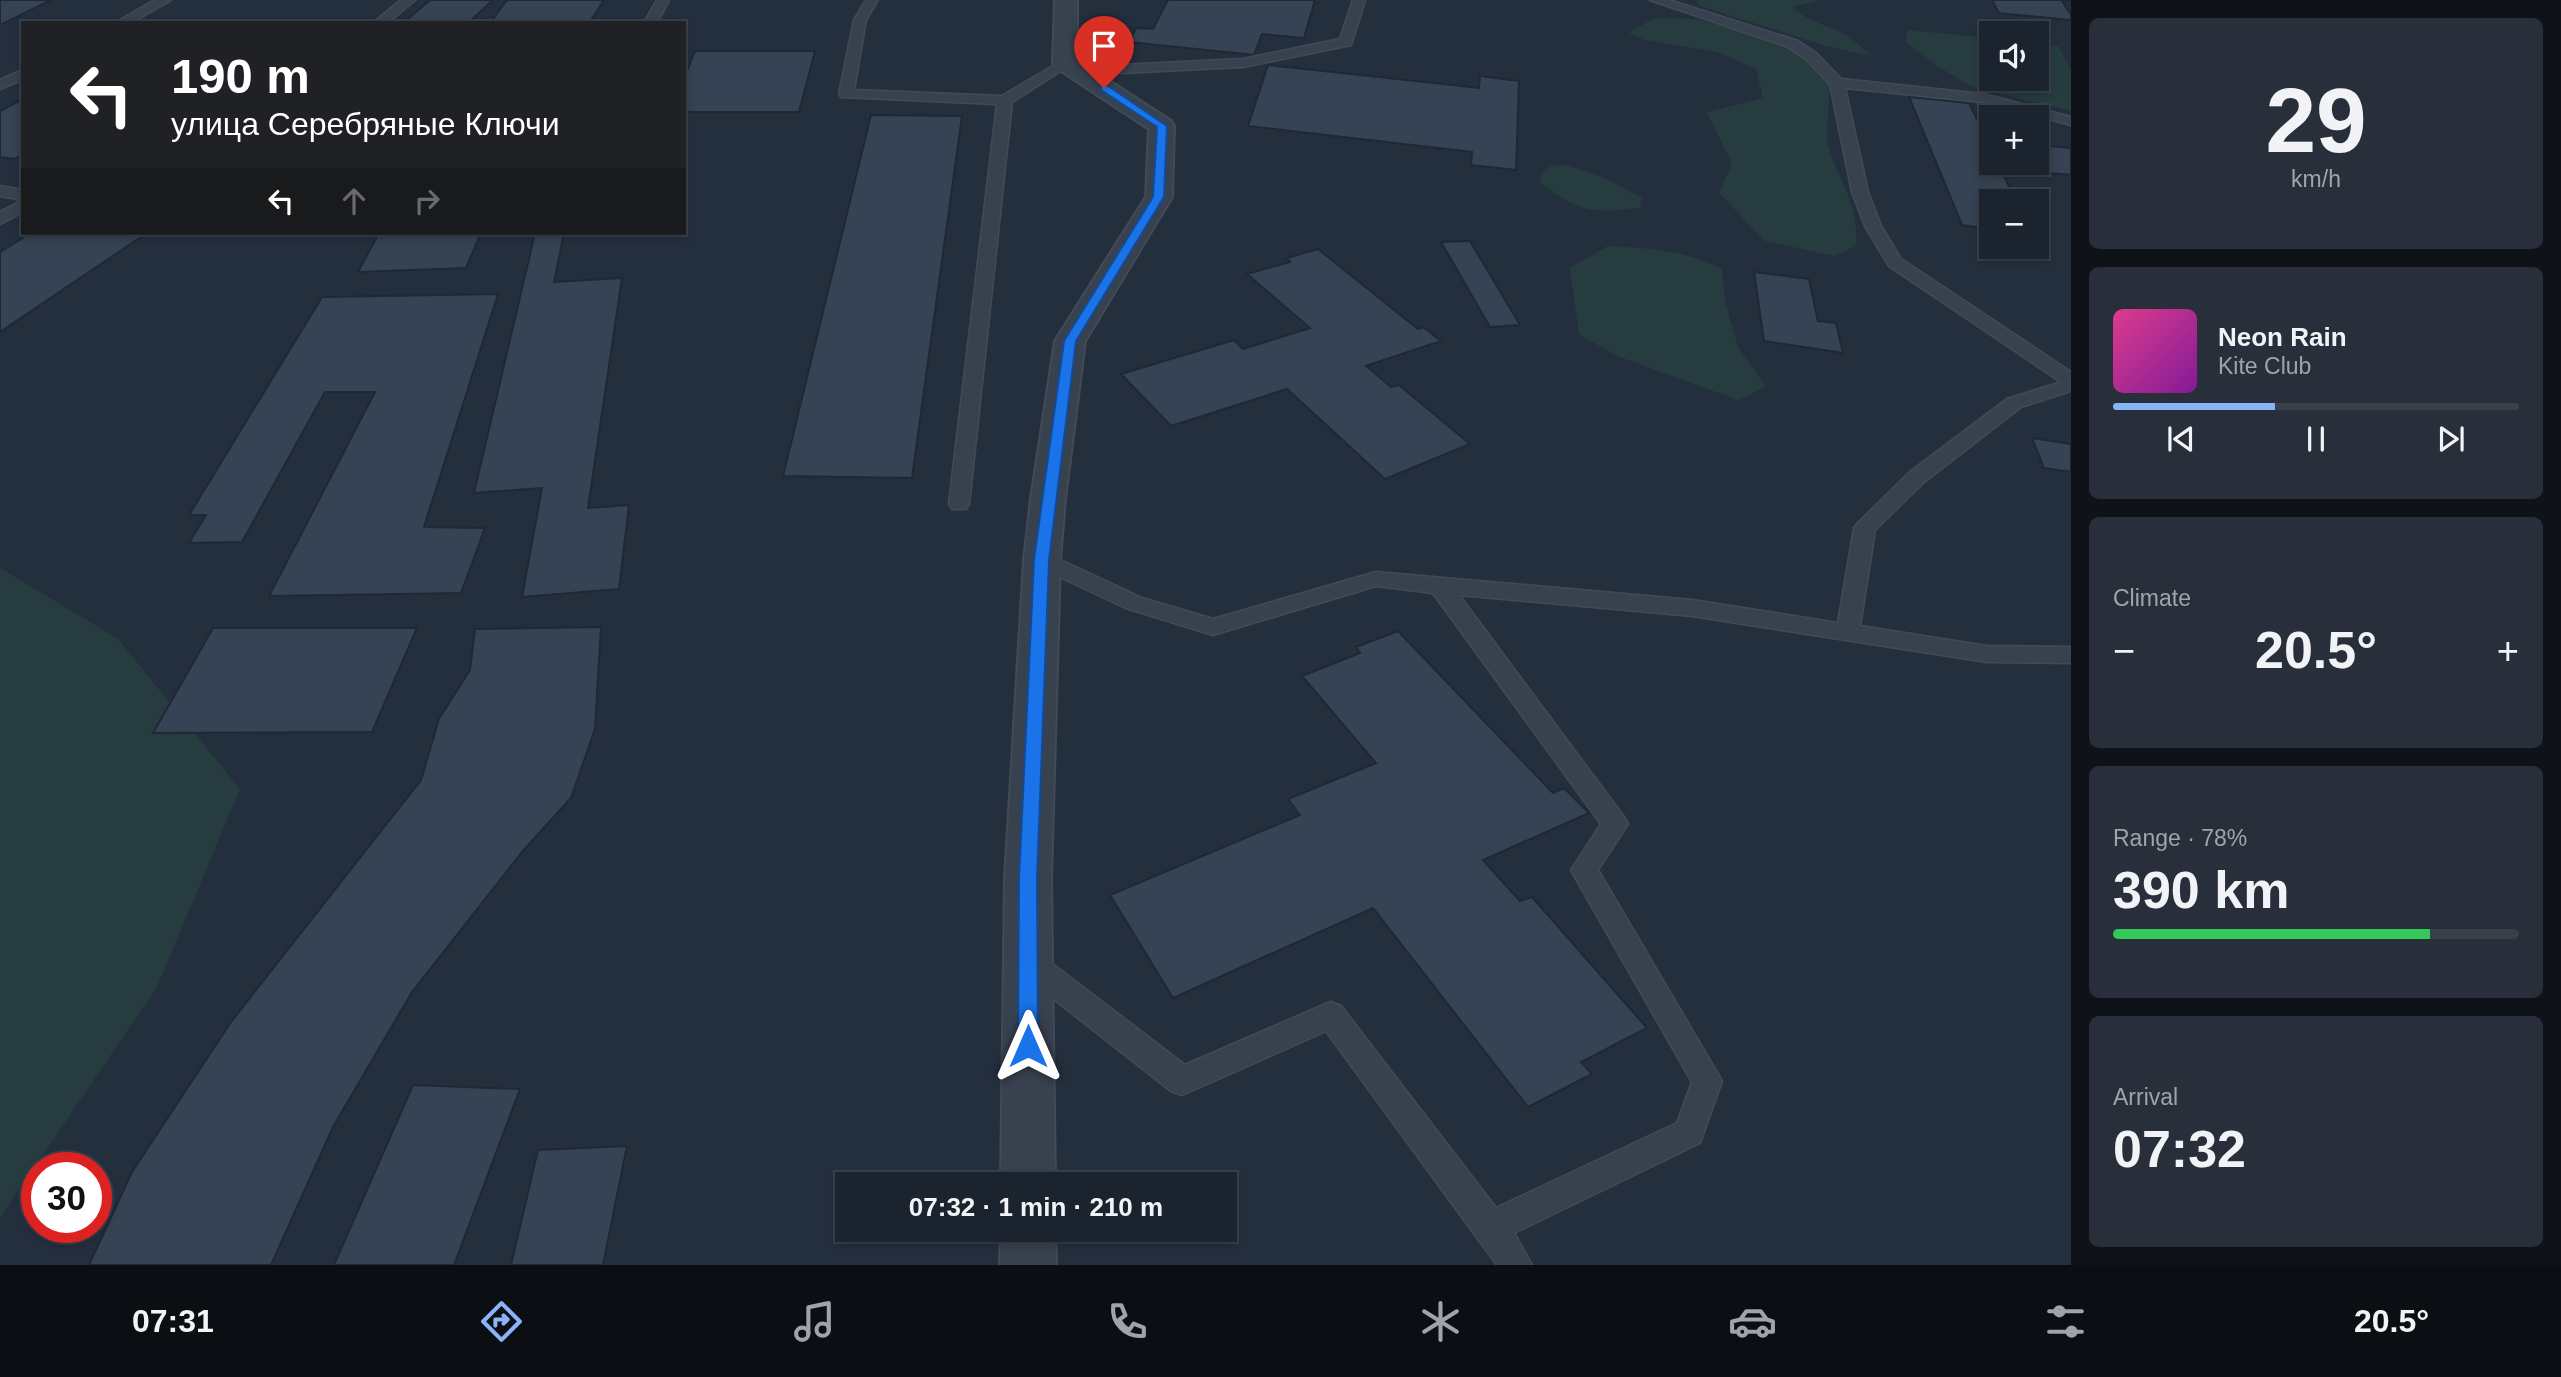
<!DOCTYPE html>
<meta charset="utf-8">
<style>
:root{--surface:#1b232e;--page:#282f3a;--text:#f1f3f6;--muted:#a0a4aa;--line:#39404a;--accent:#8ab4f8}
body{margin:0;font-family:Helvetica,sans-serif;background:var(--page);color:var(--text);height:100vh;display:flex;flex-direction:column;font-size:26px;white-space:nowrap}
*{box-sizing:border-box;margin:0}
p{font-size:23px;color:var(--muted)}
.icon{flex:none;width:38px;height:38px;fill:none;stroke:currentColor;stroke-width:2;stroke-linecap:round;stroke-linejoin:round}
.map{position:relative;flex:1;overflow:hidden}
.sheet{display:flex;flex-direction:column;gap:18px;padding:18px;background:#0f1319;width:490px}
.sheet>*{flex:none}
.top-card{position:absolute;left:21px;top:21px;width:665px;height:214px;border-radius:0px;box-shadow:0 4px 10px #0003,0 0 0 2px var(--line);background:#202124;color:#fff;overflow:hidden}
.tools{position:absolute;left:1979px;top:21px;display:grid;gap:14px}
.tools a{display:grid;place-items:center;width:70px;height:70px;border-radius:0px;background:var(--surface);box-shadow:0 4px 10px #0003,0 0 0 2px var(--line);font-size:35px}
.speed{position:absolute;left:21px;top:1152px;display:flex;gap:14px;font-size:35px;font-weight:700;text-align:center}
.speed>*{display:grid;place-content:center;width:91px;height:91px;border-radius:50%;background:var(--surface);box-shadow:0 4px 10px #0003,0 0 0 2px var(--line);line-height:1}
.speed .limit{border:10px solid #d22;background:#fff;color:#111}
.pin{position:absolute;display:grid;place-items:center;width:60px;height:60px;color:#fff;margin:-72px -30px;border-radius:50% 50% 50% 0;rotate:-45deg;box-shadow:0 0 7px #0007}
.pin .icon{rotate:45deg}
.me{position:absolute;width:77px;margin:-38px;rotate:0deg;stroke-linejoin:round;filter:drop-shadow(0 0 5px #0008)}
.turn{display:flex;align-items:center;gap:24px;height:147px;padding:0 35px;font-size:32px}
.turn .icon{width:91px;height:91px;stroke-width:2.5}
.turn b{display:block;font-size:49px;line-height:60px}
.lanes{display:flex;align-items:center;height:66px;padding:0 35px;background:#0003;justify-content:center;gap:35px;direction:ltr}
.lanes .off{opacity:.35}
.big{font-size:52px;font-weight:600;line-height:1.1}
.sheet .widget{flex:1;display:flex;flex-direction:column;justify-content:center;gap:10px;min-width:0;padding:0 24px;border-radius:10px;background:var(--page)}
.sheet .dial{align-items:center;gap:0}
.dial b{font-size:91px;line-height:1}
.song{display:flex;align-items:center;gap:21px}
.cover{width:84px;height:84px;border-radius:10px;background:linear-gradient(135deg,hsl(330 70% 55%),hsl(290 70% 35%))}
.played{height:7px;border-radius:4px;background:linear-gradient(90deg,var(--accent) 40%,var(--line) 40%)}
.keys{display:flex;justify-content:space-around;direction:ltr}
.heat{display:flex;justify-content:space-between;align-items:center;font-size:38px;direction:ltr}
.charge{height:10px;border-radius:5px;background:linear-gradient(90deg,#34c759 78%,var(--line) 0)}
.trip{position:absolute;left:835px;top:1172px;width:402px;height:70px;border-radius:0px;background:var(--surface);box-shadow:0 4px 10px #0003,0 0 0 2px var(--line);font-weight:600;line-height:70px;text-align:center}
.dock{display:flex;height:112px;justify-content:space-around;align-items:center;background:#0b0e12;color:var(--muted)}
.dock .icon{width:49px;height:49px}
.dock .selected{color:var(--accent)}
.dock b{font-size:32px;color:var(--text)}
main{display:flex;flex:1;min-height:0}
.map>svg:first-child{display:block}
</style>
<main>
<div class="map">
<svg width="2071" height="1265" viewBox="0 0 2071 1265">
<rect width="100%" height="100%" fill="#242f3e"/>
<!-- green -->
<path fill="#263c3f" d="M 1696,0 L 1821,0 L 1792,7 L 1807,18 L 1847,35 L 1872,56 L 1826,46 L 1700,6 Z
M 1654,18 L 1697,19 L 1751,34 L 1791,49 L 1831,80 C 1830,94 1825,137 1828,146 C 1840,183 1859,204 1856,246 L 1834,256 L 1765,241 L 1719,193 L 1732,164 L 1707,112 L 1763,98 L 1756,69 L 1717,52 L 1644,40 L 1629,33 Z
M 1907,30 L 1991,38 L 1992,79 L 2037,79 L 2037,44 L 2058,46 L 2071,71 L 2071,111 L 1973,87 L 1937,66 L 1906,42 Z
M 1567,165 L 1602,177 L 1642,198 L 1640,208 C 1589,213 1584,213 1541,184 L 1540,175 L 1551,166 Z
M 1608,246 C 1649,248 1685,250 1722,269 L 1725,301 L 1738,347 L 1766,387 L 1738,400 L 1617,356 L 1579,334 L 1570,268 Z
M 0,568 L 118,639 L 240,789 L 157,987 L 0,1218 Z"/>
<!-- building -->
<path fill="#364354" stroke="#1f2835" stroke-width="2" d="M 0,0 L 51,0 L 0,25 Z
M 430,0 L 493,0 L 468,23 L 403,23 Z
M 507,0 L 604,0 L 589,23 L 490,23 Z
M 1168,0 L 1315,0 L 1304,38 L 1262,34 L 1254,55 L 1129,42 L 1136,28 L 1153,29 Z
M 1992,0 L 2071,0 L 2062,1 L 2071,15 L 2071,20 L 1999,13 Z
M 695,51 L 815,51 L 799,112 L 684,112 L 684,79 Z
M 1268,65 L 1479,88 L 1480,76 L 1519,81 L 1516,170 L 1471,165 L 1472,152 L 1248,126 Z
M 1909,97 L 1969,103 L 1985,135 L 1992,136 L 1992,163 L 2037,163 L 2037,145 L 2071,148 L 2071,175 L 2000,168 L 2016,201 L 1992,201 L 1992,229 L 1962,225 Z
M 23,99 L 23,154 L 14,159 L 0,157 L 0,111 Z
M 871,115 L 962,116 L 912,478 L 783,476 Z
M 31,233 L 147,233 L 0,332 L 0,252 Z
M 379,233 L 481,233 L 466,268 L 358,272 Z
M 535,233 L 564,233 L 554,282 L 622,278 L 588,508 L 629,505 L 619,589 L 522,597 L 542,488 L 474,493 Z
M 1470,241 L 1520,325 L 1490,327 L 1441,242 Z
M 1318,249 L 1418,329 L 1423,327 L 1441,341 L 1366,366 L 1391,387 L 1399,385 L 1470,444 L 1385,479 L 1287,389 L 1171,426 L 1121,374 L 1234,340 L 1243,349 L 1310,328 L 1247,274 L 1290,262 L 1287,258 Z
M 1754,272 L 1809,279 L 1818,321 L 1836,323 L 1843,353 L 1764,341 Z
M 498,294 L 424,527 L 485,528 L 461,593 L 269,596 L 375,392 L 325,392 L 242,542 L 189,543 L 206,515 L 189,515 L 322,297 Z
M 2032,438 L 2071,444 L 2071,472 L 2044,468 Z
M 601,627 L 595,729 L 571,798 L 522,852 L 412,992 L 333,1127 L 271,1265 L 89,1265 L 132,1172 L 231,1022 L 421,780 L 439,719 L 470,670 L 475,629 Z
M 213,628 L 417,628 L 372,732 L 153,733 Z
M 1398,631 L 1553,793 L 1564,788 L 1589,813 L 1483,860 L 1520,901 L 1532,897 L 1647,1028 L 1581,1062 L 1592,1074 L 1528,1107 L 1373,908 L 1173,998 L 1110,895 L 1300,815 L 1288,799 L 1376,763 L 1302,676 L 1360,653 L 1356,647 Z
M 413,1085 L 520,1089 L 454,1265 L 334,1265 Z
M 627,1146 L 603,1265 L 511,1265 L 538,1150 Z"/>
<g fill="none" stroke-linecap="round" stroke-linejoin="round">
<defs>
<path id="lane" d="M 155,0 L 171,0 L 131,23 L 115,23 Z
M 401,0 L 415,0 L 387,23 L 373,23 Z
M 657,0 L 669,0 L 657,23 L 644,23 Z
M 866,0 L 878,0 L 866,20 L 854,90 L 1002,96 L 1065,59 L 1121,65 L 1243,59 L 1340,39 L 1353,0 L 1365,0 L 1351,45 L 1243,67 L 1121,73 L 1067,67 L 1012,102 L 969,504 L 966,509 L 952,509 L 949,504 L 997,104 L 841,97 L 839,94 L 854,20 Z
M 1650,0 L 1669,0 L 1798,41 L 1817,54 L 1841,79 L 1983,94 L 2071,117 L 2071,125 L 1983,102 L 1845,88 L 1868,192 L 1881,226 L 1901,259 L 2071,372 L 2071,391 L 2021,407 L 1924,482 L 1875,530 L 1860,626 L 1987,646 L 2071,647 L 2071,663 L 1987,662 L 1692,616 L 1459,595 L 1624,817 L 1628,824 L 1598,870 L 1722,1081 L 1700,1143 L 1514,1233 L 1532,1265 L 1497,1265 L 1326,1031 L 1182,1095 L 1171,1091 L 1018,971 L 1014,962 L 1018,953 L 1028,950 L 1038,953 L 1185,1065 L 1321,1006 L 1331,1002 L 1341,1006 L 1496,1208 L 1677,1123 L 1692,1082 L 1571,870 L 1601,824 L 1433,593 L 1376,586 L 1213,635 L 1126,608 L 1034,565 L 1031,560 L 1034,555 L 1042,553 L 1050,555 L 1142,598 L 1213,619 L 1376,572 L 1692,600 L 1838,623 L 1854,528 L 1858,523 L 1910,472 L 2007,399 L 2061,382 L 1889,266 L 1865,226 L 1852,192 L 1830,84 L 1807,60 L 1788,47 Z
M 23,70 L 23,79 L 0,89 L 0,80 Z
M 0,186 L 23,190 L 23,200 L 0,196 Z
M 23,200 L 23,212 L 0,224 L 0,212 Z"/>
<path id="street" d="M 1055,0 L 1077,0 L 1077,60 L 1171,121 L 1174,126 L 1172,197 L 1085,341 L 1065,499 L 1060,560 L 1051,879 L 1055,1185 L 1001,1185 L 1005,879 L 1024,560 L 1031,499 L 1055,341 L 1146,197 L 1149,129 L 1057,68 L 1053,63 Z
M 1001,1230 L 1055,1230 L 1056,1265 L 1000,1265 Z"/>
</defs>
<!-- lane casing -->
<use href="#lane" stroke="#414a57" stroke-width="3"/>
<!-- street casing -->
<use href="#street" stroke="#414a57" stroke-width="4"/>
<!-- lane -->
<use href="#lane" fill="#38414e" fill-rule="evenodd"/>
<!-- street -->
<use href="#street" fill="#38414e" fill-rule="evenodd"/>
</g>
<!-- route -->
<path fill="#1a73e8" stroke="#114b97" stroke-width="2" d="M 1101,86 L 1108,86 L 1167,126 L 1164,197 L 1076,341 L 1049,560 L 1037,879 L 1038,1046 L 1035,1052 L 1028,1055 L 1021,1052 L 1018,1046 L 1019,879 L 1034,560 L 1064,341 L 1153,197 L 1157,127 L 1101,90 Z"/>
</svg>
<div class="tools">
<a><svg class="icon" aria-label="sound" viewBox="0 0 24 24"><path d="M4 9h4l5-4v14l-5-4H4zM17 9q2 3 0 6"/></svg></a>
<a>+</a>
<a>−</a>
</div>
<div class="speed"><div class="limit">30</div></div>
<div class="pin" style="left:1104px;top:88px;background:#d93025"><svg class="icon" aria-label="arrive" viewBox="0 0 24 24"><path d="M6 21V4h12l-3 4 3 4H6"/></svg></div>
<svg class="me" style="left:1028px;top:1046px" viewBox="-20 -20 40 40"><path d="M0-17L14 15 0 8-14 15z" fill="#1a73e8" stroke="#fff" stroke-width="4"/></svg>
<div class="trip">07:32 · 1 min · 210 m</div>
<div class="top-card">
<div class="turn"><svg class="icon" aria-label="left" viewBox="0 0 24 24"><path d="M17 20v-9H6M10 6l-5 5 5 5"/></svg><div><b>190 m</b>улица Серебряные Ключи</div></div>
<div class="lanes"><svg class="icon" aria-label="left" viewBox="0 0 24 24"><path d="M17 20v-9H6M10 6l-5 5 5 5"/></svg><svg class="icon off" aria-label="ahead" viewBox="0 0 24 24"><path d="M12 20V5M6 11l6-6 6 6"/></svg><svg class="icon off" aria-label="right" viewBox="0 0 24 24"><path d="M7 20v-9h11M14 6l5 5-5 5"/></svg></div>
</div>
</div>
<section class="sheet">
<div class="widget dial"><b>29</b><p>km/h</p></div>
<div class="widget">
<div class="song"><i class="cover"></i><div><b>Neon Rain</b><p>Kite Club</p></div></div>
<div class="played"></div>
<div class="keys"><svg class="icon" aria-label="previous" viewBox="0 0 24 24"><path d="M18 5L8 12l10 7zM5 5v14"/></svg><svg class="icon" aria-label="pause" viewBox="0 0 24 24"><path d="M8 5v14M16 5v14"/></svg><svg class="icon" aria-label="next" viewBox="0 0 24 24"><path d="M6 5l10 7-10 7zM19 5v14"/></svg></div>
</div>
<div class="widget"><p>Climate</p>
<div class="heat"><a>−</a><b class="big">20.5°</b><a>+</a></div>
</div>
<div class="widget"><p>Range · 78%</p><b class="big">390 km</b><div class="charge"></div></div>
<div class="widget"><p>Arrival</p><b class="big">07:32</b></div>
</section>
</main>
<nav class="dock">
<b>07:31</b>
<svg class="icon selected" aria-label="directions" viewBox="0 0 24 24"><path d="M12 3l9 9-9 9-9-9zM9 14v-3h6M13 9l2 2-2 2"/></svg>
<svg class="icon" aria-label="music" viewBox="0 0 24 24"><path d="M9 18V5l10-2v13"/><circle cx="6" cy="18" r="3"/><circle cx="16" cy="16" r="3"/></svg>
<svg class="icon" aria-label="phone" viewBox="0 0 24 24"><path d="M5 4h4l2 5-3 2q2 4 5 5l2-3 5 2v4C11 20 4 13 5 4z"/></svg>
<svg class="icon" aria-label="climate" viewBox="0 0 24 24"><path d="M12 3v18M4 7l16 10M4 17L20 7"/></svg>
<svg class="icon" aria-label="car" viewBox="0 0 24 24"><path d="M5 17H2v-5l4-1 3-4h7l3 4 3 1v5h-3M9 17h6M6 11h13"/><circle cx="7" cy="17" r="2"/><circle cx="17" cy="17" r="2"/></svg>
<svg class="icon" aria-label="filters" viewBox="0 0 24 24"><path d="M4 7h16M4 17h16"/><circle cx="9" cy="7" r="2"/><circle cx="15" cy="17" r="2"/></svg>
<b>20.5°</b>
</nav>
